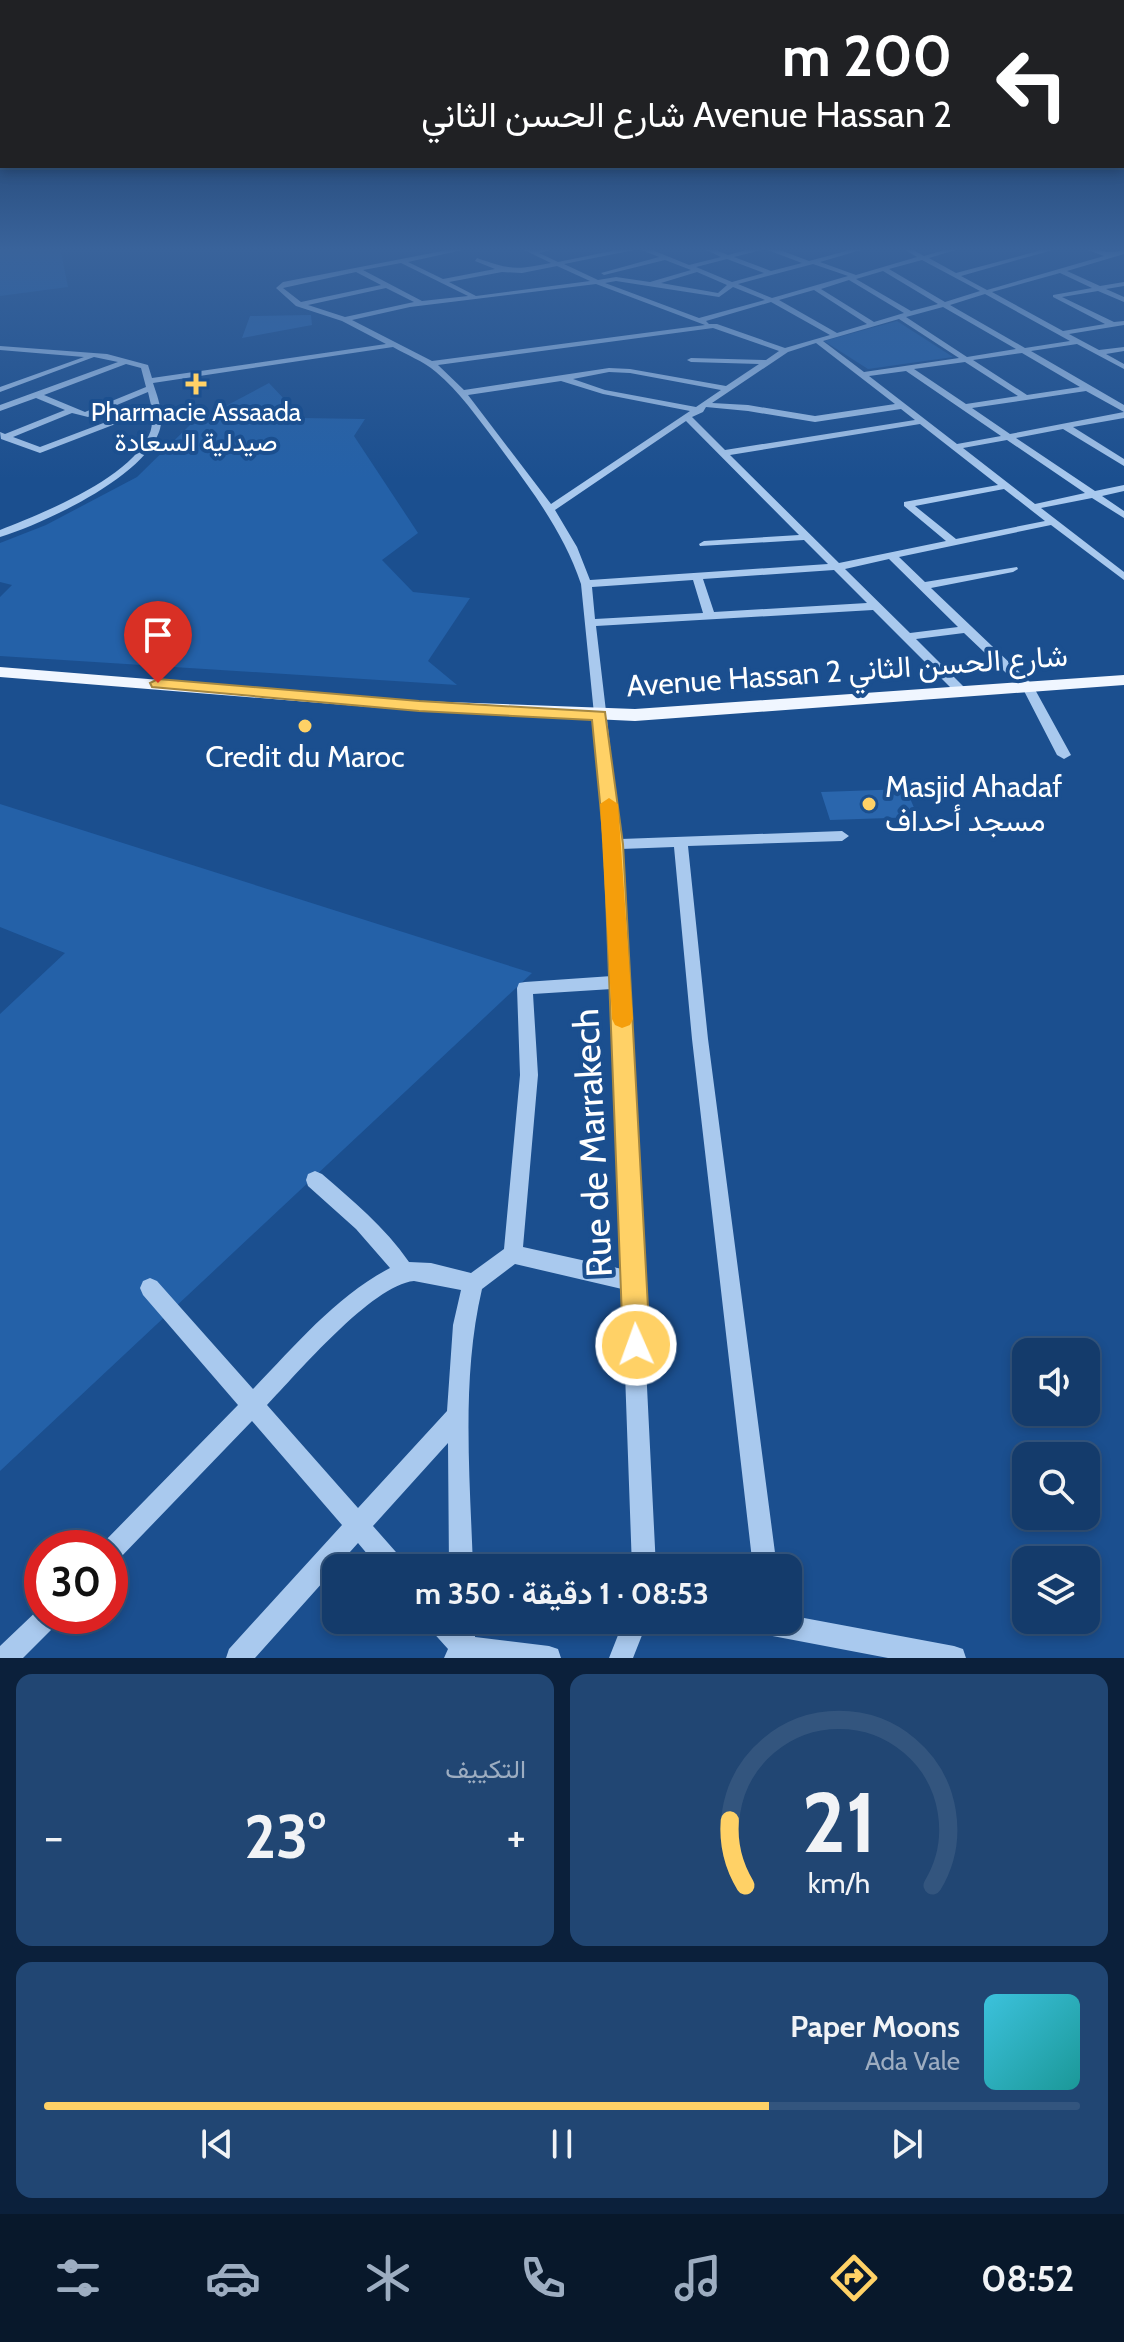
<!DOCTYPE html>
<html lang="ar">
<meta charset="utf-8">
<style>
:root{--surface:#143b6b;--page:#214673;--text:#f1f3f6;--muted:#9dadc1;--line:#33557e;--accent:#ffd166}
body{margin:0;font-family:Cabin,Vazirmatn,sans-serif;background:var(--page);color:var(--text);direction:rtl;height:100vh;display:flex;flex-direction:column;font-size:30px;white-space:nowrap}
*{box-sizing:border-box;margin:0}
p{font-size:26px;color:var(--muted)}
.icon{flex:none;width:44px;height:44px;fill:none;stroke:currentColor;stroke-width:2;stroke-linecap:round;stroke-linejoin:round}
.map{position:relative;height:1658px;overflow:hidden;direction:ltr}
.panel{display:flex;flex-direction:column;gap:16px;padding:16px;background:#0b203b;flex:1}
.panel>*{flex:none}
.guide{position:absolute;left:0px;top:0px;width:1124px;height:168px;box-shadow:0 4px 12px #0003,0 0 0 2px var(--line);direction:rtl;background:#202124;color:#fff;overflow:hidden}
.buttons{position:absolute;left:1012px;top:1338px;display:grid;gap:16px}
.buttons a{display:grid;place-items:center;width:88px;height:88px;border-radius:16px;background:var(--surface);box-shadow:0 4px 12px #0003,0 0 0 2px var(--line);font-size:40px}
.speed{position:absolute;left:24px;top:1530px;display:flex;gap:16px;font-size:40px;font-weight:700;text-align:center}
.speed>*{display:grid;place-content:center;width:104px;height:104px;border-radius:50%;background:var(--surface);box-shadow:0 4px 12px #0003,0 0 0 2px var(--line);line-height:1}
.speed .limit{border:12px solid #d22;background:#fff;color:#111}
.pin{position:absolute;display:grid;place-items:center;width:68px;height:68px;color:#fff;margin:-82px -34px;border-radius:50% 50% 50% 0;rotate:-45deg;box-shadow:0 0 8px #0007}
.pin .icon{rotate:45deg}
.me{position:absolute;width:88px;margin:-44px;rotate:358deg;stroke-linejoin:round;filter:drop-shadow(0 0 6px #0008)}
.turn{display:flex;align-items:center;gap:28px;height:168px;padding:0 40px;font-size:36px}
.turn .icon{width:104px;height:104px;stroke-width:2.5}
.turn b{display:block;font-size:56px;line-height:68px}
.big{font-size:60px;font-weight:700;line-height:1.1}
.panel .tile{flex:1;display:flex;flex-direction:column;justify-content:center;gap:12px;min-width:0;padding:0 28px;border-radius:16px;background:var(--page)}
.panel .dial{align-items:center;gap:0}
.dial svg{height:208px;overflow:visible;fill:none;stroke:var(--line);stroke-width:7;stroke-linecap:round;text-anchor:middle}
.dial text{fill:var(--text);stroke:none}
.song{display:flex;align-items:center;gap:24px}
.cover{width:96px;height:96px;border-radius:12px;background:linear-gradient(135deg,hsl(190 70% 55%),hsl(180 70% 35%))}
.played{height:8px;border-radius:4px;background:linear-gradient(90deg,var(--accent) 70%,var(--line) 70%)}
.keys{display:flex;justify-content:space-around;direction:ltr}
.heat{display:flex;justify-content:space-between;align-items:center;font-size:44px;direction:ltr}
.panel .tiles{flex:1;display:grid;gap:16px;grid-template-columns:1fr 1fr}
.tile:last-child{grid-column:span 2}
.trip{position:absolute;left:322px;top:1554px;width:480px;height:80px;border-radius:16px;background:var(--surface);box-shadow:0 4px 12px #0003,0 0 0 2px var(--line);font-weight:700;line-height:80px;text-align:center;direction:rtl}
.dock{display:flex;height:128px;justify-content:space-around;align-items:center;background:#08182b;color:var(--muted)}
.dock .icon{width:56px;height:56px}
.dock .on{color:var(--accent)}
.dock b{font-size:36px;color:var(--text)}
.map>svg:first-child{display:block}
</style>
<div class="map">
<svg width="1124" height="1658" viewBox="0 0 1124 1658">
<rect width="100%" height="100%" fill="#1b4f8f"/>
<!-- green -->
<path fill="#2461a8" d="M 0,247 L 60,247 L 68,287 L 0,296 Z
M 897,321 L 953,357 L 868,369 L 824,341 Z
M 269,383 L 302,418 L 365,419 L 354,436 L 418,533 L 382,560 L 413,592 L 470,598 L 428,661 L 457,685 L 0,656 L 0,597 L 12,585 L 0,582 L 0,543 L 46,525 L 137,477 L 190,425 Z
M 0,804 L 532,973 L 0,1471 L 0,1014 L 65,953 L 0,927 Z"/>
<!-- building -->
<path fill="#2a66ad" d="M 311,315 L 312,325 L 242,338 L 250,316 Z
M 906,789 L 918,817 L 830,820 L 821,792 Z"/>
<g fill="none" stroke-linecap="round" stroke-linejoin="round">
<!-- minor -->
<path fill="#a9c9ee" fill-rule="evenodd" d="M 463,247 L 476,247 L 408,262 L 443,279 L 495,269 L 475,261 L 477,258 C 511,270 515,270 551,263 L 518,247 L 533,250 L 561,247 L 539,253 L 558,262 L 631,247 L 645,247 L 689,265 L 721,257 L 700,247 L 709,247 L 728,255 L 757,247 L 772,247 L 809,261 L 861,247 L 871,247 L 820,262 L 856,275 L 917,257 L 900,247 L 908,247 L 924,256 L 955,247 L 965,247 L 929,258 L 956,273 L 1053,247 L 1063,247 L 961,276 L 987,290 L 1104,256 L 1079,247 C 1099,247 1103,256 1124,250 L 1124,254 L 1067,271 L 1100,286 L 1124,282 L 1124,286 L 1106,289 L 1124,297 L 1124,302 L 1098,291 L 1062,297 L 1114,322 L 1124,321 L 1124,325 L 1069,334 L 1099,350 L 1124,347 L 1124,351 L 1106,354 L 1124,364 L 1124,369 L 1077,344 L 1031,351 L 1124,405 L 1124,412 L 1086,391 L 972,408 L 1010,434 L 1124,412 L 1124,418 L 1073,427 L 1124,459 L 1124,466 L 1063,429 L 1016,438 L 1095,491 L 1124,485 L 1124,491 L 1102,496 L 1124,511 L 1124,518 L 1092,498 L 1041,508 L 1124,572 L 1124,580 L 1051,525 L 899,557 L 925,582 L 1017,567 L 1018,569 L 1013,572 L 931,588 L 1032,684 L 1071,755 L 1064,759 L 1057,755 L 1023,689 L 964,633 L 916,639 L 966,689 L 968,692 L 966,695 L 958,695 L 873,610 L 596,626 L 621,839 L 842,831 L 849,836 L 842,841 L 688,846 L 708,1039 L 777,1568 L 753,1568 L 692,1039 L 674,847 L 621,849 L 642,1277 L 644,1282 L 642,1286 L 656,1568 L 632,1568 L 622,1289 L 515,1264 L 482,1289 C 461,1379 470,1476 473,1568 L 449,1568 L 448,1443 L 373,1526 L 403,1560 L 407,1568 L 379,1568 L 358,1543 L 255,1658 L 226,1658 L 229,1649 L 342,1525 L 252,1421 L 118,1560 L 110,1564 L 110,1548 L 100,1548 L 102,1544 L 238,1405 L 143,1295 L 140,1288 L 143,1281 L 150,1278 L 157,1281 L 253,1389 C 295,1346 336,1296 390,1268 L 356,1229 L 308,1186 L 306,1180 L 308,1174 L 315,1171 L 322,1174 C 353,1201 385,1227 409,1262 L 431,1263 L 471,1273 L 504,1249 L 520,1075 L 517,988 L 519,983 L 525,982 L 612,976 L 607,844 L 581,584 C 563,530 529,487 496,442 C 477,417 459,391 436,372 C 423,361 407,355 393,347 L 153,383 C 158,398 165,416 159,432 C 142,478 45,523 0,537 L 0,530 C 43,513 129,479 149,435 C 153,427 152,418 152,410 L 40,453 L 1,439 L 0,432 L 5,434 L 65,410 L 36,398 L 0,411 L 0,405 L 118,362 L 94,357 L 0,392 L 0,387 L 84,357 L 0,350 L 0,346 L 107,354 L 148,365 L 152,378 L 386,344 L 342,321 L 296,306 L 276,288 L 283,282 ZM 639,249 L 659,257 L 601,273 L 604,275 L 665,260 L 691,270 L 650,282 L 616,277 L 598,280 L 564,264 ZM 765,249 L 802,263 L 771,271 L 734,257 ZM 727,259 L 764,273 L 732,282 L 696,267 ZM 922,260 L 980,291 L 945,302 L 889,269 ZM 401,263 L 468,296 L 422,301 L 363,270 ZM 813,264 L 848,276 L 772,298 L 738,284 ZM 557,266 L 590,281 L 476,296 L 449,282 L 502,272 L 522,273 ZM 883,271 L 938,304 L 911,311 L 856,279 ZM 356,272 L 381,285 L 301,302 L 283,288 ZM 697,272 L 727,285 L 718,293 L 661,283 ZM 1060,273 L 1092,288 L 1053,295 L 1053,297 L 1105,324 L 1063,331 L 992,292 ZM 849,280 L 904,313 L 874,322 L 821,289 ZM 616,281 L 719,297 L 733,287 L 765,300 L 699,318 L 605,283 ZM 596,284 L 705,325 L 432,361 L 352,320 L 410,307 ZM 386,288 L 414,302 L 345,317 L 308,305 ZM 814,290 L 867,324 L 837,333 L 779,300 ZM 985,294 L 1070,341 L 1025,348 L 950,305 ZM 771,302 L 830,335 L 785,348 L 717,324 L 709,324 L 706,321 ZM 943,307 L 1016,349 L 967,357 L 906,317 ZM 899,319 L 959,358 L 864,372 L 823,341 ZM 713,328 L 779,351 L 766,360 L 691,358 L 687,360 L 691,362 L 759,364 L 726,386 L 630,369 L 609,368 L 464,390 L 438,365 ZM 816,343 L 895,404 L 815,416 L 748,405 L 712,403 L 788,352 ZM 1022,353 L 1080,387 L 1027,395 L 973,360 ZM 965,362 L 1018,396 L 966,404 L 914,369 ZM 126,364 L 141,368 L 146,387 L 85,412 L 44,395 ZM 906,371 L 1001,436 L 957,444 L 869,376 ZM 609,372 L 630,373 L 721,390 L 696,407 L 605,390 L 573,379 ZM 561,381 L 603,394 L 690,411 L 551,504 L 468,395 ZM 148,392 L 151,405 L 40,447 L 13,437 L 72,413 L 88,417 ZM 706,407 L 748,411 L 815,422 L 901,409 L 915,420 L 725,450 L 692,417 L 703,412 ZM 686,421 L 799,535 L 704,541 L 699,544 L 700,546 L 804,540 L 828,564 L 590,580 L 577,547 L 555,510 ZM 920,424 L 998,485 L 904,502 L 904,506 L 946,541 L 839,563 L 730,455 ZM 1007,440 L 1085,493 L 1035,504 L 963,448 ZM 1004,489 L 1045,521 L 956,539 L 915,506 ZM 889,559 L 958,627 L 910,633 L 845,569 ZM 834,570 L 867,603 L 714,612 L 703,579 ZM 693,580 L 703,613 L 595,619 L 592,587 ZM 612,989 L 622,1269 L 523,1247 L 538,1075 L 533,994 ZM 414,1281 L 461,1290 L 453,1325 L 447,1411 L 358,1508 L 267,1405 C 297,1374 372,1285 414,1281 Z
M 42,1606 L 42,1616 L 59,1616 L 56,1625 L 23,1658 L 0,1658 L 0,1646 Z
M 788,1615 L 954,1646 L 963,1649 L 966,1658 L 888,1658 L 751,1632 L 742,1629 L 739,1620 L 788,1620 Z
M 427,1620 L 475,1620 L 475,1637 L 549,1646 L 558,1649 L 561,1658 L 444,1658 L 448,1649 L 430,1629 Z
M 624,1620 L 648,1620 L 633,1658 L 609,1658 Z"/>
<!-- major -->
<path fill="#f0f6ff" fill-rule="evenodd" d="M 0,667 L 419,701 L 635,709 L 1124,675 L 1124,685 L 635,721 L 419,711 L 0,677 Z"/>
</g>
<!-- sky -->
<linearGradient id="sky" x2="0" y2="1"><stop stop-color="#0f2b4f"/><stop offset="0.52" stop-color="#39639b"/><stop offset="1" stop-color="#39639b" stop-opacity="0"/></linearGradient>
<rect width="1124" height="479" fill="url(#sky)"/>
<!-- route -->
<path fill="#ffd166" stroke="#a68842" stroke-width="2" d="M 158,679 L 419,701 L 605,712 L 623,844 L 650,1345 L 646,1355 L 636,1359 L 627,1355 L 623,1345 L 604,844 L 592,720 L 419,711 L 152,687 L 150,683 Z"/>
<!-- slow -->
<path fill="#f59e0b" d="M 609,798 L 618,804 L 633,1019 L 630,1025 L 622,1028 L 615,1025 L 612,1019 L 600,804 Z"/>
<!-- markers -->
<g fill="#ffd166" stroke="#1b4f8f" stroke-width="3">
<path d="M192 372h8v8h8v8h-8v8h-8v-8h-8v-8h8z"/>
<circle cx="305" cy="726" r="8"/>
<circle cx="869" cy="804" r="8"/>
</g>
<g text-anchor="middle" stroke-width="8" stroke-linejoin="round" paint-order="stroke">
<!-- far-poi labels -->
<g font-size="26" fill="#fff" stroke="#1b4f8f">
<text x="196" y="421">Pharmacie Assaada<tspan x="196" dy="30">صيدلية السعادة</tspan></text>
</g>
<!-- street labels -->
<g font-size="30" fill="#fff" stroke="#1b4f8f">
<text transform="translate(847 671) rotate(-4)" y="10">Avenue Hassan 2 شارع الحسن الثاني</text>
</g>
<!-- poi labels -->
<g font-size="30" fill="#fff" stroke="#1b4f8f">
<text x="305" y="767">Credit du Maroc</text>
<text x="885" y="797" text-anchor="start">Masjid Ahadaf<tspan x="885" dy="34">مسجد أحداف</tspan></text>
</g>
<!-- near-street labels -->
<g font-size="36" fill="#fff" stroke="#1b4f8f">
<text transform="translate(592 1143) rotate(-93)" y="13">Rue de Marrakech</text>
</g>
</g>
</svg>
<div class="buttons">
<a><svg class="icon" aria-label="sound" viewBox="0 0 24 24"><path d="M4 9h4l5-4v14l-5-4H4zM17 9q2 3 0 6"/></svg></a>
<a><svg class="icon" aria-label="search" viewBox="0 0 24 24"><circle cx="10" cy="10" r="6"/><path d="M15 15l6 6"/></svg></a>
<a><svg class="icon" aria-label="layers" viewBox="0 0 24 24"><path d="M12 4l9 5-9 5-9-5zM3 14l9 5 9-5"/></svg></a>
</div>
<div class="speed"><div class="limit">30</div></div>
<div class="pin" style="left:158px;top:683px;background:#d93025"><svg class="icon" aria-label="arrive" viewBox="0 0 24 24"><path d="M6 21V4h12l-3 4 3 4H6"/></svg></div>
<svg class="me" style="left:636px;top:1345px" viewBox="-20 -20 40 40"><circle r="17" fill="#ffd166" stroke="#fff" stroke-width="3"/><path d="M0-11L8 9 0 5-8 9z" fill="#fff"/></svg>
<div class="trip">08:53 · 1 دقيقة · 350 m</div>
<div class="guide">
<div class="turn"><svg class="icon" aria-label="left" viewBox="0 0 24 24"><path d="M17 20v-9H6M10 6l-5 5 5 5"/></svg><div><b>200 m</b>Avenue Hassan 2 شارع الحسن الثاني</div></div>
</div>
</div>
<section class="panel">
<div class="tiles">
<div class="tile dial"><svg viewBox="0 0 100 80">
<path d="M14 69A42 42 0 1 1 86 69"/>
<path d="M14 69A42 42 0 0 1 8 44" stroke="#ffd166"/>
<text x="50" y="56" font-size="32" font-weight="700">21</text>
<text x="50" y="72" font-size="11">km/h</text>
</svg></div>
<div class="tile"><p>التكييف</p>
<div class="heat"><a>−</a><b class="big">23°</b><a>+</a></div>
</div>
<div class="tile">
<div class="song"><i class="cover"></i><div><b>Paper Moons</b><p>Ada Vale</p></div></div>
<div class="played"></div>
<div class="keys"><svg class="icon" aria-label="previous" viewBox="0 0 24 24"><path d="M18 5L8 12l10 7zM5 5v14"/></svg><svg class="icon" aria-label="pause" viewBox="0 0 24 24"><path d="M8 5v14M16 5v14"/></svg><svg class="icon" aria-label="next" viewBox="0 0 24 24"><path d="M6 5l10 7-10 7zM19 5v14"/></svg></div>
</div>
</div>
</section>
<nav class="dock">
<b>08:52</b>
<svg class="icon on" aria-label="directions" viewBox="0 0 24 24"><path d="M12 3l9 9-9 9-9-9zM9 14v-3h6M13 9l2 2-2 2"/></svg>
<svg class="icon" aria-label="music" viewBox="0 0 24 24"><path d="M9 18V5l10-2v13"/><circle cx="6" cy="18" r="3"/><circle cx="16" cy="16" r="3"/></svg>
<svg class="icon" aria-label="phone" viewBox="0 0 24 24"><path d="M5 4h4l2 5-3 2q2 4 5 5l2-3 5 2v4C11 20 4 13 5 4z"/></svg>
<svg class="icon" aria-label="climate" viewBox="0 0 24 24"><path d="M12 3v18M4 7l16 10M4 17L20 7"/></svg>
<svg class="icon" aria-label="car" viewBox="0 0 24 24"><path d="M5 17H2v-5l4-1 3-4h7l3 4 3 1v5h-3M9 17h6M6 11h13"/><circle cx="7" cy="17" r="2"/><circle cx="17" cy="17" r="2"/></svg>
<svg class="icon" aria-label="filters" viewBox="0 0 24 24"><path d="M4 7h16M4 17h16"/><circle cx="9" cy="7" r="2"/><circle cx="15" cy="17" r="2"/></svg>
</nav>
